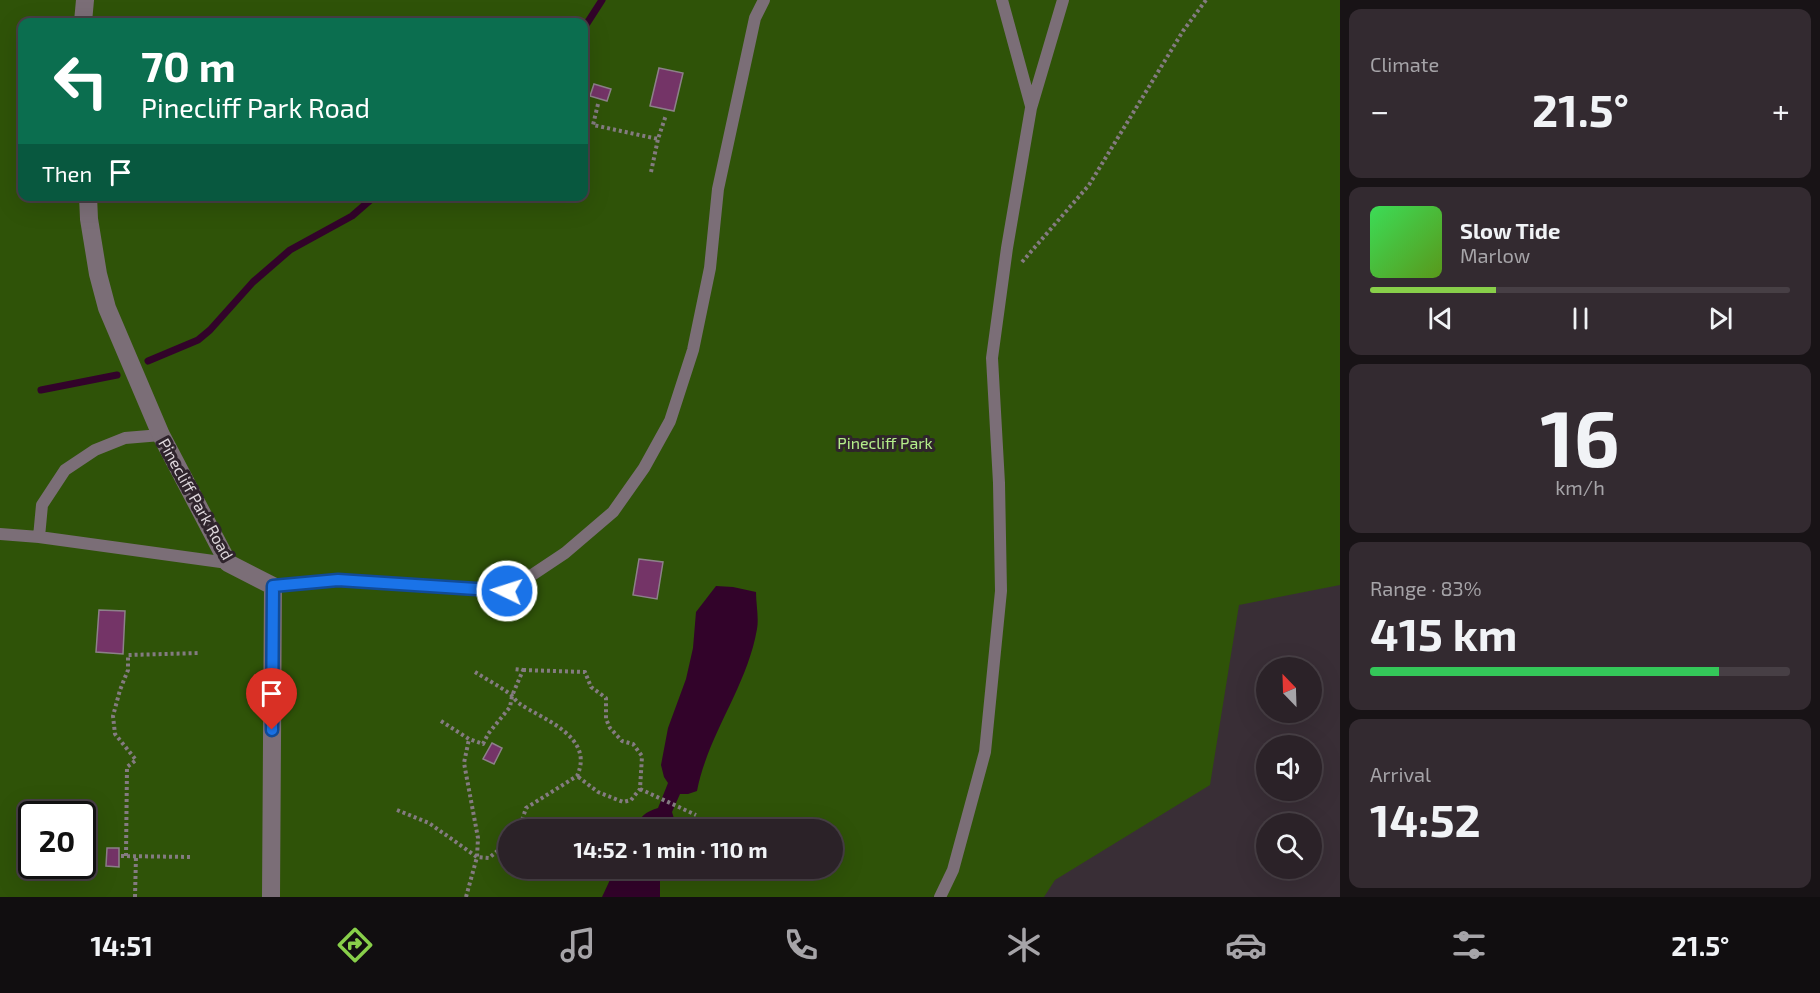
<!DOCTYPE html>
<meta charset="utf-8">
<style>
:root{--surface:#2b2228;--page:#332a30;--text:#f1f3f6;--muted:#a6a4a8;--line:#473f45;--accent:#88cf4a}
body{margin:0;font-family:"Exo 2",sans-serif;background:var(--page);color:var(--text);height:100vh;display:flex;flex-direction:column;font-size:22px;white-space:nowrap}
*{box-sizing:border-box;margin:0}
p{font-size:20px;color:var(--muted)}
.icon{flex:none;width:33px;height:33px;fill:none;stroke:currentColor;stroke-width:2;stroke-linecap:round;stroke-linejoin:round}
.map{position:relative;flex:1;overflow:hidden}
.drawer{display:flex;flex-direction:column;gap:9px;padding:9px;background:#181316;width:480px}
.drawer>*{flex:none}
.banner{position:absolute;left:18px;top:18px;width:570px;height:183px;border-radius:12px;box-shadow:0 6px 24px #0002,0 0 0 2px var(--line);background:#0b6e4f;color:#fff;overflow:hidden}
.needle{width:39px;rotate:337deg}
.controls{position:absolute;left:1256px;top:657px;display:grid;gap:12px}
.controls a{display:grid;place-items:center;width:66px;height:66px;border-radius:50%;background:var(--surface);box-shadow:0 6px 24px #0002,0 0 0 2px var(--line);font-size:30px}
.speed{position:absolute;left:18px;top:801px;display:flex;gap:12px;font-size:30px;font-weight:700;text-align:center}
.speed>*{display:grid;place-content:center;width:78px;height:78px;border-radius:50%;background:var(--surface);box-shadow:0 6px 24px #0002,0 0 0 2px var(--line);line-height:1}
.speed .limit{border:3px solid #111;border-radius:9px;background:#fff;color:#111}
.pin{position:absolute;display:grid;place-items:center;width:51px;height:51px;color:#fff;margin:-62px -26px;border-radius:50% 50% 50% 0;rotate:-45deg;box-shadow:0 0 6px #0007}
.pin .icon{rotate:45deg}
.me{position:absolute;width:66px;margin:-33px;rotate:274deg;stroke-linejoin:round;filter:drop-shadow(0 0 4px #0008)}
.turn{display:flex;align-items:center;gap:21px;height:126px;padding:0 24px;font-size:27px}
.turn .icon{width:78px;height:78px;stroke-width:2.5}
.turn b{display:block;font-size:42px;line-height:51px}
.then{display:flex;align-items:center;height:57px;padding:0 24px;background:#0003;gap:12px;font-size:22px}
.big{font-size:45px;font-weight:700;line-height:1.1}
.drawer .tile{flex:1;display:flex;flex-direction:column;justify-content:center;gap:9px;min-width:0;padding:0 21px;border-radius:12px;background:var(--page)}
.drawer .dial{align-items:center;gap:0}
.dial b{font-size:78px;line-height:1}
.song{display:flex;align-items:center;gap:18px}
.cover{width:72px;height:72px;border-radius:9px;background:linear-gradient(135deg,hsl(130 70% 55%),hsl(90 70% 35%))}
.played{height:6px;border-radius:3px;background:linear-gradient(90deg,var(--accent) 30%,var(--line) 30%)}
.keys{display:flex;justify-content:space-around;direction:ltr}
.heat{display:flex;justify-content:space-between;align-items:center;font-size:33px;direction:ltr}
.charge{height:9px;border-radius:4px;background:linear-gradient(90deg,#34c759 83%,var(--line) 0)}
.trip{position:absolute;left:498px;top:819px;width:345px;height:60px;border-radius:30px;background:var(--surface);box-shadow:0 6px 24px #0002,0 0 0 2px var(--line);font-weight:700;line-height:60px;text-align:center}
.dock{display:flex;height:96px;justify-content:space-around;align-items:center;background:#110e10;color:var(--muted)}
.dock .icon{width:42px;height:42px}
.dock .current{color:var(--accent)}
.dock b{font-size:27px;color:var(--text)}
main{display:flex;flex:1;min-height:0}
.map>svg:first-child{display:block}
</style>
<main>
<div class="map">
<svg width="1340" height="897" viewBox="0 0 1340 897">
<rect width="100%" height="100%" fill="#392e36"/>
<!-- green -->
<path fill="#2f5308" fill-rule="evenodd" d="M 0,0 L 1340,0 L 1340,585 L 1239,605 L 1210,785 L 1055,880 L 1044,897 L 0,897 ZM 22,22 L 584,22 L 584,196 L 22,196 ZM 32,814 L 82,814 L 82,866 L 32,866 ZM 508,830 L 832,830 L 832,868 L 508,868 Z"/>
<!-- water -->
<path fill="#32032a" d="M 716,586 L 733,587 L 756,592 C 756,604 759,618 757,629 C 747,687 708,734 697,791 L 688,794 L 680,794 L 672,812 L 676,825 L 673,829 L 635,829 C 640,816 645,812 658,808 L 668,783 L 664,777 L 661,765 L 668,728 L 686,679 L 693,648 L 696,612 Z
M 615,869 L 660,869 L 660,897 L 602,897 Z"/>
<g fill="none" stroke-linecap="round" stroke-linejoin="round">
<!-- stream -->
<path stroke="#32032a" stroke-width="7" d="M 584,28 L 602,0
M 148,361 L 198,340 L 210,330 L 253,282 L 290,250 L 352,216 L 375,196
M 41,390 L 117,375"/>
</g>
<!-- building -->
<path fill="#743467" stroke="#8d8089" stroke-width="1.5" d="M 659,68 L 683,73 L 674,111 L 650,106 Z
M 594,84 L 611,89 L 607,101 L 590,96 Z
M 639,559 L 663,562 L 657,599 L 633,595 Z
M 99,610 L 125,611 L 123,654 L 96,652 Z
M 492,743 L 502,748 L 494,764 L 483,759 Z
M 107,848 L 119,848 L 119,867 L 106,866 Z"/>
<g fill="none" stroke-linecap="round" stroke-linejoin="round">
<!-- path -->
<path stroke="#847b81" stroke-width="4" stroke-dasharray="3 3" stroke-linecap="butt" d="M 598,104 L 593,125 L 658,139 L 666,115
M 651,172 L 658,139
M 1022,262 L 1089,185 L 1183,31 L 1206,0
M 523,670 L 585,672 L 591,687 L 606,698 L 606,719 L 610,728 L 622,741 L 633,744 L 642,756 L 640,789 L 631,800 L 623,802 L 598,792 L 577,776
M 475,672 C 486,679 499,686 510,694 C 514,697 516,702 520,704 C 544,720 595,737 577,776 L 526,808 L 519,830
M 441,721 L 469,739 L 483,744 L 488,734 L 510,707 L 512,696 L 523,670 L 514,669
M 640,789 L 696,815
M 397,810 L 429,823 L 477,857 L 489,858 L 508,842
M 121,856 L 191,857
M 126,856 L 127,767 L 136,760 L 115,734 L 113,716 L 120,690 L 128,670 L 128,655 L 199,653
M 135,897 L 136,856
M 466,897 L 477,857 L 478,838 L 464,763 L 469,739"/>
<!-- lane -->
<path stroke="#7b6e77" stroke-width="12" d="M 1002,0 L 1031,106
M 0,534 L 39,537 L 228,563
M 39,537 L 42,505 L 65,470 L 95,450 L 125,438 L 161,435
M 273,586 L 338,580 L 508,591 L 565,553 L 613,512 L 644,468 L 670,421 L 693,350 L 710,268 L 718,189 L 755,18 L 764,0
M 940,897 L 953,870 L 985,752 L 1001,591 L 999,483 L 992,358 L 1007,248 L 1031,108 L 1063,0"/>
<!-- street -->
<path stroke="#7b6e77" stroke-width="18" d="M 83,22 L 85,0
M 88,196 L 89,219 L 98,274 L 107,308 L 161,435 L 228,563 L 273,586 L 271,897"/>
</g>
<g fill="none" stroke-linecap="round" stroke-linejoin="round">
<defs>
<path id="route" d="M 272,730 L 273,586 L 338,580 L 507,591"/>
</defs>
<!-- route casing -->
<use href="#route" stroke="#114b97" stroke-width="15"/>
<!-- route -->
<use href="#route" stroke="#1a73e8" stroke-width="10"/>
</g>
<g text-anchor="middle" stroke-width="6" stroke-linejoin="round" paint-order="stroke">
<!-- park labels -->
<g font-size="16" fill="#b4ed8a" stroke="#2f242c">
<text x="885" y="449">Pinecliff Park</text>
</g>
<!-- street labels -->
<g font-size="16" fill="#ddd6db" stroke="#2f242c">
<text transform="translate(196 499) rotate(61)" y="6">Pinecliff Park Road</text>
</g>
</g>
</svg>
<div class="controls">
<a><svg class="needle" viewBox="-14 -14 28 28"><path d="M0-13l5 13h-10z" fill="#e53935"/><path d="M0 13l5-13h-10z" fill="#a6a4a8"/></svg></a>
<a><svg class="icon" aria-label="sound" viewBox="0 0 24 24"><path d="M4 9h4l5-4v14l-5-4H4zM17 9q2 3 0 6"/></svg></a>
<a><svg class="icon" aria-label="search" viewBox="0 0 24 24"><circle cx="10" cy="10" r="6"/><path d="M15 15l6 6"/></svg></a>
</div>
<div class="speed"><div class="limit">20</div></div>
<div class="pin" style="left:272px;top:730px;background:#d93025"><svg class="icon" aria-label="arrive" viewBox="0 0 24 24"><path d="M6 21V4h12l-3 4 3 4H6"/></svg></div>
<svg class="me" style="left:507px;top:591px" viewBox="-20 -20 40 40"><circle r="17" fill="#1a73e8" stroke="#fff" stroke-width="3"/><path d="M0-11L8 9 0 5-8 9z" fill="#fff"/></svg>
<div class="trip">14:52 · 1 min · 110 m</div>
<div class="banner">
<div class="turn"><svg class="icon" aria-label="left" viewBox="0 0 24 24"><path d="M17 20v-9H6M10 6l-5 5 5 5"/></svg><div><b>70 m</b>Pinecliff Park Road</div></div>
<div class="then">Then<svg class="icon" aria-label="arrive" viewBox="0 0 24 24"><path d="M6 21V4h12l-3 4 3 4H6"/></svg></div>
</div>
</div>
<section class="drawer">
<div class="tile"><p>Climate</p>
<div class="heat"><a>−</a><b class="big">21.5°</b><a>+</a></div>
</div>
<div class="tile">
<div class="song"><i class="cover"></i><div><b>Slow Tide</b><p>Marlow</p></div></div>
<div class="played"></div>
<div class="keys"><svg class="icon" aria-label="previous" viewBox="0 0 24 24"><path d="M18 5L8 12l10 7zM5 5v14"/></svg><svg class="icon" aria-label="pause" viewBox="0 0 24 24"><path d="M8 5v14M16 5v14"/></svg><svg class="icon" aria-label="next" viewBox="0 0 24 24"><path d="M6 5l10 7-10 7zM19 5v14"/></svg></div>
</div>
<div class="tile dial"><b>16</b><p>km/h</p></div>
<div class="tile"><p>Range · 83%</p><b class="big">415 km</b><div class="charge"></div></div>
<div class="tile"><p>Arrival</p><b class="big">14:52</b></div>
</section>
</main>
<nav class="dock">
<b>14:51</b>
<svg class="icon current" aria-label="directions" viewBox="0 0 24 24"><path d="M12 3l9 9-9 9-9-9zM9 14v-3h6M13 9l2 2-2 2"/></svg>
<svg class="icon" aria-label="music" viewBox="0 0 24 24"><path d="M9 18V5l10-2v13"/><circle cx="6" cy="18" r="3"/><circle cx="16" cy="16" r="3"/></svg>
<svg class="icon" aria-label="phone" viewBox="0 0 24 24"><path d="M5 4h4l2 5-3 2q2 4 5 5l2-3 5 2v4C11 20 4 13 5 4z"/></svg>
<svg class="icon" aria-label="climate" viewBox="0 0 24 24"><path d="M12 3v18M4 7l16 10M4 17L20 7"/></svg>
<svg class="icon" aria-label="car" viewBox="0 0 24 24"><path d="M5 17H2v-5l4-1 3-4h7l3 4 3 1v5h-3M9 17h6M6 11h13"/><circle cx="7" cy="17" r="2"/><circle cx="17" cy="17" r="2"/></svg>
<svg class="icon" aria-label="filters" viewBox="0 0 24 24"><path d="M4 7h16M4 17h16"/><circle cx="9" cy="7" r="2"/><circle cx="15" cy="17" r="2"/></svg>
<b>21.5°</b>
</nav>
